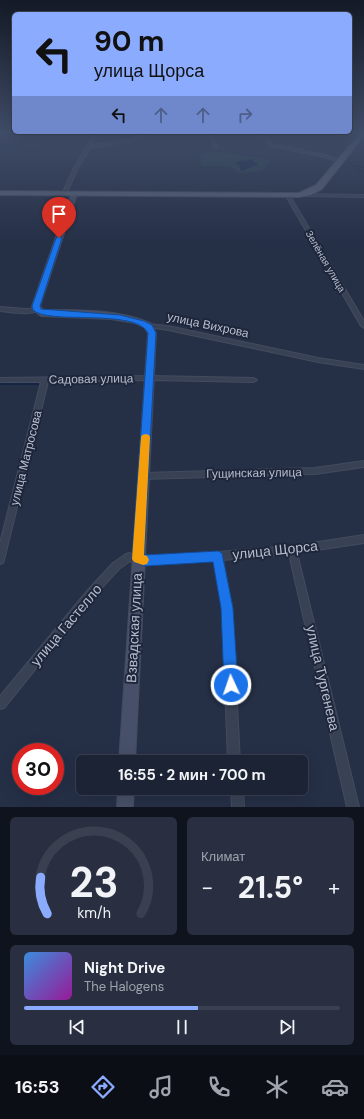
<!DOCTYPE html>
<html lang="ru">
<meta charset="utf-8">
<style>
:root{--surface:#1c2334;--page:#292f40;--text:#f1f3f6;--muted:#a0a4ac;--line:#3a404f;--accent:#8babff}
body{margin:0;font-family:"DM Sans",sans-serif;background:var(--page);color:var(--text);height:100vh;display:flex;flex-direction:column;font-size:15px;white-space:nowrap}
*{box-sizing:border-box;margin:0}
p{font-size:13px;color:var(--muted)}
.icon{flex:none;width:22px;height:22px;fill:none;stroke:currentColor;stroke-width:2;stroke-linecap:round;stroke-linejoin:round}
.map{position:relative;height:807px;overflow:hidden}
.panel{display:flex;flex-direction:column;gap:10px;padding:10px;background:#0f131d;flex:1}
.panel>*{flex:none}
.hud{position:absolute;left:12px;top:12px;width:340px;height:122px;border-radius:6px;box-shadow:0 4px 16px #0002,0 0 0 1px var(--line);background:#8babff;color:#111;overflow:hidden}
.speed{position:absolute;left:12px;top:743px;display:flex;gap:8px;font-size:20px;font-weight:700;text-align:center}
.speed>*{display:grid;place-content:center;width:52px;height:52px;border-radius:50%;background:var(--surface);box-shadow:0 4px 16px #0002,0 0 0 1px var(--line);line-height:1}
.speed .limit{border:6px solid #d22;background:#fff;color:#111}
.pin{position:absolute;display:grid;place-items:center;width:34px;height:34px;color:#fff;margin:-41px -17px;border-radius:50% 50% 50% 0;rotate:-45deg;box-shadow:0 0 4px #0007}
.pin .icon{rotate:45deg}
.me{position:absolute;width:44px;margin:-22px;rotate:357deg;stroke-linejoin:round;filter:drop-shadow(0 0 3px #0008)}
.turn{display:flex;align-items:center;gap:14px;height:84px;padding:0 16px;font-size:18px}
.turn .icon{width:52px;height:52px;stroke-width:2.5}
.turn b{display:block;font-size:28px;line-height:34px}
.lanes{display:flex;align-items:center;height:38px;padding:0 16px;background:#0003;justify-content:center;gap:20px;direction:ltr}
.lanes .off{opacity:.35}
.big{font-size:30px;font-weight:700;line-height:1.1}
.panel .widget{flex:1;display:flex;flex-direction:column;justify-content:center;gap:6px;min-width:0;padding:0 14px;border-radius:6px;background:var(--page)}
.panel .dial{align-items:center;gap:0}
.dial svg{height:104px;overflow:visible;fill:none;stroke:var(--line);stroke-width:7;stroke-linecap:round;text-anchor:middle}
.dial text{fill:var(--text);stroke:none}
.song{display:flex;align-items:center;gap:12px}
.cover{width:48px;height:48px;border-radius:6px;background:linear-gradient(135deg,hsl(210 70% 55%),hsl(300 70% 35%))}
.played{height:4px;border-radius:2px;background:linear-gradient(90deg,var(--accent) 55%,var(--line) 55%)}
.keys{display:flex;justify-content:space-around;direction:ltr}
.heat{display:flex;justify-content:space-between;align-items:center;font-size:22px;direction:ltr}
.panel .tiles{flex:1;display:grid;gap:10px;grid-template-columns:1fr 1fr}
.widget:last-child{grid-column:span 2}
.trip{position:absolute;left:76px;top:755px;width:232px;height:40px;border-radius:6px;background:var(--surface);box-shadow:0 4px 16px #0002,0 0 0 1px var(--line);font-weight:700;line-height:40px;text-align:center}
.tab-bar{display:flex;height:64px;justify-content:space-around;align-items:center;background:#0b0e15;color:var(--muted)}
.tab-bar .icon{width:28px;height:28px}
.tab-bar .active{color:var(--accent)}
.tab-bar b{font-size:18px;color:var(--text)}
.map>svg:first-child{display:block}
</style>
<div class="map">
<svg width="364" height="807" viewBox="0 0 364 807">
<rect width="100%" height="100%" fill="#252f46"/>
<!-- green -->
<path fill="#273f47" d="M 213,151 L 271,160 L 265,165 L 265,169 L 260,171 L 240,173 L 230,166 L 201,166 L 200,155 Z"/>
<!-- water -->
<path fill="#162446" d="M 254,159 L 253,161 L 257,163 L 257,165 L 241,171 L 239,165 L 234,163 L 240,161 Z"/>
<g fill="none" stroke-linecap="round" stroke-linejoin="round">
<!-- stream-far1 -->
<path stroke="#162446" stroke-width="1" d="M 0,145 L 26,142 L 29,151 L 39,153
M 349,163 L 364,173
M 355,166 L 364,167"/>
<!-- stream -->
<path stroke="#162446" stroke-width="2" d="M 0,384 L 38,384"/>
<defs>
<path id="street" d="M 95,132 L 99,132 L 91,145 L 131,139 L 146,132 L 154,132 L 132,141 L 90,148 L 78,168 L 66,194 L 62,195 L 62,194 L 74,168 Z
M 206,132 L 210,132 L 218,147 L 217,148 L 215,148 Z
M 257,132 L 261,132 L 273,144 L 321,154 L 342,161 L 340,162 L 320,156 L 271,146 Z
M 297,194 L 364,195 L 364,197 L 299,196 L 297,195 Z
M 286,195 L 290,196 L 364,321 L 364,328 L 361,326 L 286,196 Z
M 0,307 L 26,309 L 37,308 L 40,310 C 30,316 11,312 0,311 Z
M 149,324 L 168,326 L 318,358 L 364,365 L 364,369 L 318,362 L 168,330 L 147,327 L 146,326 L 147,325 Z
M 150,376 L 254,378 L 257,380 L 254,382 L 150,380 L 48,382 L 4,560 L 3,563 L 0,564 L 0,543 L 41,382 L 0,382 L 0,378 Z
M 364,461 L 364,467 L 315,474 L 143,479 L 140,478 L 139,476 L 140,474 L 143,473 L 315,468 Z
M 364,535 L 364,543 L 297,553 L 359,807 L 347,807 L 289,554 L 223,560 L 232,607 L 240,762 L 228,762 L 222,607 L 214,560 L 146,565 L 130,561 L 119,569 L 94,596 L 4,708 L 0,709 L 0,696 L 88,590 L 113,563 L 126,554 L 129,553 L 146,557 L 218,552 L 292,546 Z
M 231,788 L 243,788 L 244,807 L 232,807 Z"/>
<path id="secondary" d="M 74,192 L 77,194 L 40,306 L 43,310 C 78,310 117,309 150,323 L 156,333 L 135,762 L 119,762 L 148,333 L 144,327 L 135,323 L 111,319 L 41,316 L 33,310 L 32,306 L 71,194 Z
M 118,788 L 134,788 L 133,807 L 117,807 Z"/>
<path id="primary" d="M 362,131 L 364,131 L 364,136 L 322,189 L 311,195 L 299,197 L 0,195 L 0,191 L 299,193 L 316,185 Z"/>
</defs>
<!-- street casing -->
<use href="#street" stroke="#434b5e" stroke-width="2"/>
<!-- secondary casing -->
<use href="#secondary" stroke="#434b5e" stroke-width="2"/>
<!-- primary casing -->
<use href="#primary" stroke="#434b5e" stroke-width="2"/>
<!-- street -->
<use href="#street" fill="#394255" fill-rule="evenodd"/>
<!-- secondary -->
<use href="#secondary" fill="#475068" fill-rule="evenodd"/>
<!-- primary -->
<use href="#primary" fill="#576175" fill-rule="evenodd"/>
<defs>
<path id="rail" d="M 0,133 L 16,132"/>
</defs>
<!-- rail casing -->
<use href="#rail" stroke="#5b657c" stroke-width="2"/>
<!-- rail -->
<use href="#rail" stroke="#1e263b" stroke-width="1" stroke-dasharray="3.5" stroke-linecap="butt"/>
</g>
<!-- sky -->
<linearGradient id="sky" x2="0" y2="1"><stop stop-color="#141a26"/><stop offset="0.54" stop-color="#404d68"/><stop offset="1" stop-color="#404d68" stop-opacity="0"/></linearGradient>
<rect width="364" height="244" fill="url(#sky)"/>
<!-- route -->
<path fill="#1a73e8" stroke="#114b97" d="M 59,236 L 62,238 L 40,306 L 41,309 L 120,315 L 144,321 L 152,325 L 156,333 L 144,555 L 218,551 L 222,553 L 233,608 L 238,685 L 236,689 L 231,691 L 226,689 L 224,685 L 221,608 L 213,562 L 146,566 L 134,562 L 132,559 L 148,333 C 136,308 47,325 33,310 L 32,306 L 56,238 Z"/>
<!-- slow -->
<path fill="#f59e0b" d="M 146,434 L 149,435 L 150,437 L 144,555 L 147,556 L 149,560 L 147,564 L 143,565 L 134,562 L 132,559 L 141,437 L 142,435 Z"/>
<g text-anchor="middle" stroke-width="4" stroke-linejoin="round" paint-order="stroke">
<!-- far-street labels -->
<g font-size="10" fill="#b7bdce" stroke="#1e263b">
<text transform="translate(326 261) rotate(60)" y="4">Зелёная улица</text>
</g>
<!-- street labels -->
<g font-size="12" fill="#b7bdce" stroke="#1e263b">
<text transform="translate(208 325) rotate(12)" y="4">улица Вихрова</text>
<text transform="translate(91 379) rotate(-1)" y="4">Садовая улица</text>
<text transform="translate(26 458) rotate(-76)" y="4">улица Матросова</text>
<text transform="translate(254 473) rotate(-1)" y="4">Гущинская улица</text>
</g>
<!-- near-street labels -->
<g font-size="14" fill="#b7bdce" stroke="#1e263b">
<text transform="translate(275 550) rotate(-6)" y="5">улица Щорса</text>
<text transform="translate(66 625) rotate(-50)" y="5">улица Гастелло</text>
<text transform="translate(134 628) rotate(-87)" y="5">Взвадская улица</text>
<text transform="translate(323 678) rotate(77)" y="5">улица Тургенева</text>
</g>
</g>
</svg>
<div class="speed"><div class="limit">30</div></div>
<div class="pin" style="left:59px;top:238px;background:#d93025"><svg class="icon" aria-label="arrive" viewBox="0 0 24 24"><path d="M6 21V4h12l-3 4 3 4H6"/></svg></div>
<svg class="me" style="left:231px;top:685px" viewBox="-20 -20 40 40"><circle r="17" fill="#1a73e8" stroke="#fff" stroke-width="3"/><path d="M0-11L8 9 0 5-8 9z" fill="#fff"/></svg>
<div class="trip">16:55 · 2 мин · 700 m</div>
<div class="hud">
<div class="turn"><svg class="icon" aria-label="left" viewBox="0 0 24 24"><path d="M17 20v-9H6M10 6l-5 5 5 5"/></svg><div><b>90 m</b>улица Щорса</div></div>
<div class="lanes"><svg class="icon" aria-label="left" viewBox="0 0 24 24"><path d="M17 20v-9H6M10 6l-5 5 5 5"/></svg><svg class="icon off" aria-label="ahead" viewBox="0 0 24 24"><path d="M12 20V5M6 11l6-6 6 6"/></svg><svg class="icon off" aria-label="ahead" viewBox="0 0 24 24"><path d="M12 20V5M6 11l6-6 6 6"/></svg><svg class="icon off" aria-label="right" viewBox="0 0 24 24"><path d="M7 20v-9h11M14 6l5 5-5 5"/></svg></div>
</div>
</div>
<section class="panel">
<div class="tiles">
<div class="widget dial"><svg viewBox="0 0 100 80">
<path d="M14 69A42 42 0 1 1 86 69"/>
<path d="M14 69A42 42 0 0 1 9 41" stroke="#8babff"/>
<text x="50" y="56" font-size="32" font-weight="700">23</text>
<text x="50" y="72" font-size="11">km/h</text>
</svg></div>
<div class="widget"><p>Климат</p>
<div class="heat"><a>−</a><b class="big">21.5°</b><a>+</a></div>
</div>
<div class="widget">
<div class="song"><i class="cover"></i><div><b>Night Drive</b><p>The Halogens</p></div></div>
<div class="played"></div>
<div class="keys"><svg class="icon" aria-label="previous" viewBox="0 0 24 24"><path d="M18 5L8 12l10 7zM5 5v14"/></svg><svg class="icon" aria-label="pause" viewBox="0 0 24 24"><path d="M8 5v14M16 5v14"/></svg><svg class="icon" aria-label="next" viewBox="0 0 24 24"><path d="M6 5l10 7-10 7zM19 5v14"/></svg></div>
</div>
</div>
</section>
<nav class="tab-bar">
<b>16:53</b>
<svg class="icon active" aria-label="directions" viewBox="0 0 24 24"><path d="M12 3l9 9-9 9-9-9zM9 14v-3h6M13 9l2 2-2 2"/></svg>
<svg class="icon" aria-label="music" viewBox="0 0 24 24"><path d="M9 18V5l10-2v13"/><circle cx="6" cy="18" r="3"/><circle cx="16" cy="16" r="3"/></svg>
<svg class="icon" aria-label="phone" viewBox="0 0 24 24"><path d="M5 4h4l2 5-3 2q2 4 5 5l2-3 5 2v4C11 20 4 13 5 4z"/></svg>
<svg class="icon" aria-label="climate" viewBox="0 0 24 24"><path d="M12 3v18M4 7l16 10M4 17L20 7"/></svg>
<svg class="icon" aria-label="car" viewBox="0 0 24 24"><path d="M5 17H2v-5l4-1 3-4h7l3 4 3 1v5h-3M9 17h6M6 11h13"/><circle cx="7" cy="17" r="2"/><circle cx="17" cy="17" r="2"/></svg>
</nav>
